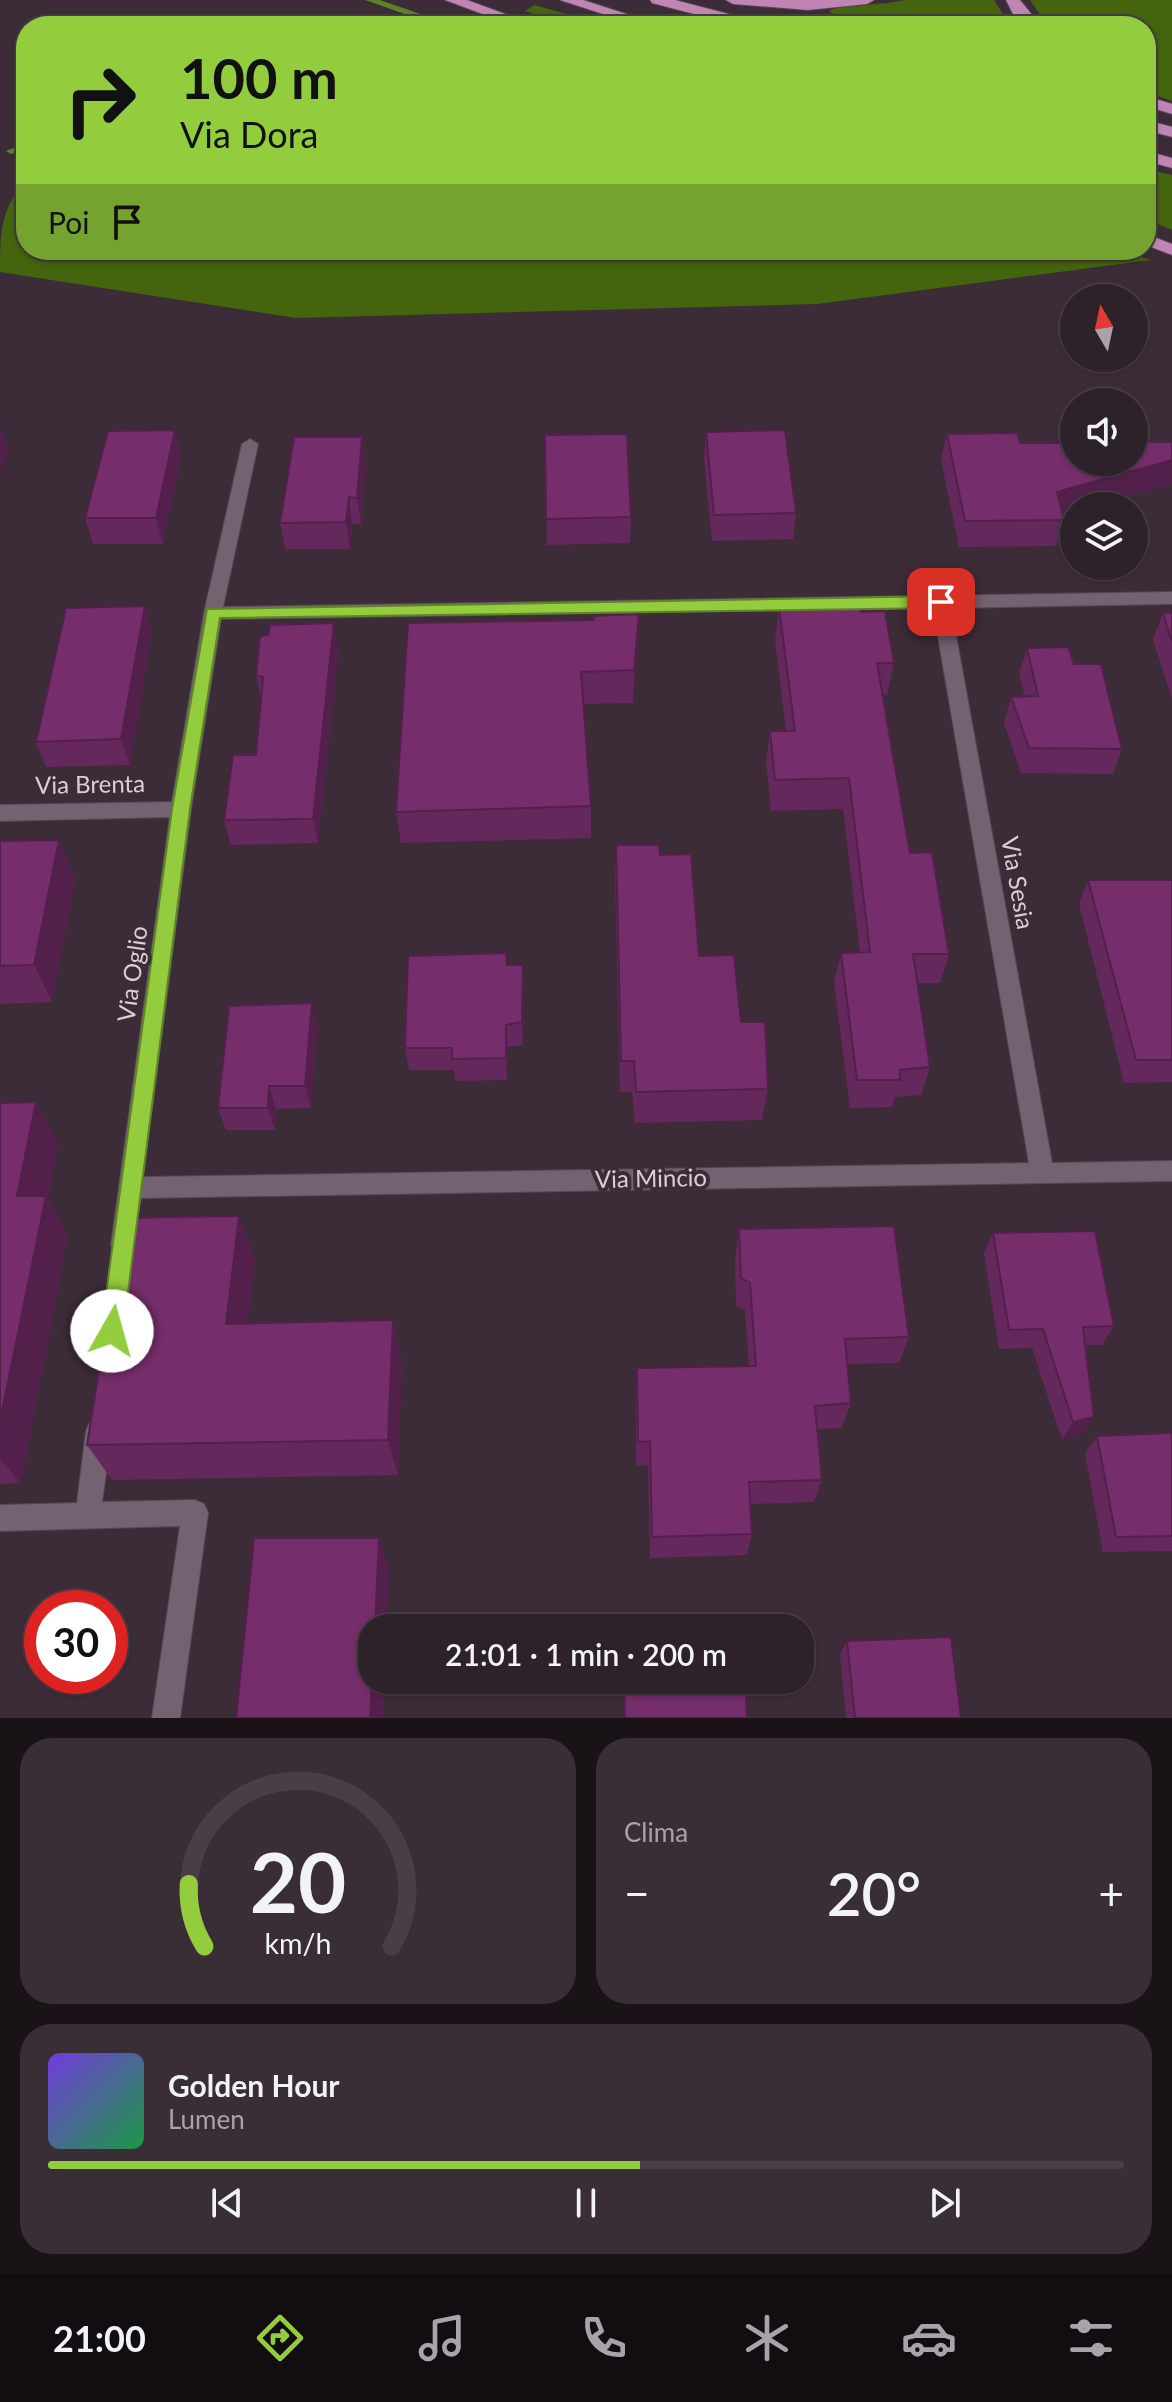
<!DOCTYPE html>
<html lang="it">
<meta charset="utf-8">
<style>
:root{--surface:#2d212a;--page:#392e36;--text:#f1f3f6;--muted:#a7a3a8;--line:#483e47;--accent:#93cc3d}
body{margin:0;font-family:Lato,sans-serif;background:var(--page);color:var(--text);height:100vh;display:flex;flex-direction:column;font-size:30px;white-space:nowrap}
*{box-sizing:border-box;margin:0}
p{font-size:26px;color:var(--muted)}
.icon{flex:none;width:44px;height:44px;fill:none;stroke:currentColor;stroke-width:2;stroke-linecap:round;stroke-linejoin:round}
.map{position:relative;height:1718px;overflow:hidden}
.drawer{display:flex;flex-direction:column;gap:20px;padding:20px;background:#191217;flex:1}
.drawer>*{flex:none}
.top-card{position:absolute;left:16px;top:16px;width:1140px;height:244px;border-radius:32px;box-shadow:0 2px 6px #0004,0 0 0 2px var(--line);background:#93cc3d;color:#111;overflow:hidden}
.needle{width:52px;rotate:351deg}
.tools{position:absolute;left:1060px;top:284px;display:grid;gap:16px}
.tools a{display:grid;place-items:center;width:88px;height:88px;border-radius:50%;background:var(--surface);box-shadow:0 2px 6px #0004,0 0 0 2px var(--line);font-size:40px}
.speed{position:absolute;left:24px;top:1590px;display:flex;gap:16px;font-size:40px;font-weight:700;text-align:center}
.speed>*{display:grid;place-content:center;width:104px;height:104px;border-radius:50%;background:var(--surface);box-shadow:0 2px 6px #0004,0 0 0 2px var(--line);line-height:1}
.speed .limit{border:12px solid #d22;background:#fff;color:#111}
.pin{position:absolute;display:grid;place-items:center;width:68px;height:68px;color:#fff;margin:-34px;border-radius:16px;box-shadow:0 4px 12px #0006}
.me{position:absolute;width:88px;margin:-44px;rotate:7deg;stroke-linejoin:round;filter:drop-shadow(0 0 6px #0008)}
.turn{display:flex;align-items:center;gap:28px;height:168px;padding:0 32px;font-size:36px}
.turn .icon{width:104px;height:104px;stroke-width:2.5}
.turn b{display:block;font-size:56px;line-height:68px}
.then{display:flex;align-items:center;height:76px;padding:0 32px;background:#0003;gap:16px;font-size:30px}
.big{font-size:60px;font-weight:600;line-height:1.1}
.drawer .widget{flex:1;display:flex;flex-direction:column;justify-content:center;gap:12px;min-width:0;padding:0 28px;border-radius:32px;background:var(--page)}
.drawer .dial{align-items:center;gap:0}
.dial svg{height:208px;overflow:visible;fill:none;stroke:var(--line);stroke-width:7;stroke-linecap:round;text-anchor:middle}
.dial text{fill:var(--text);stroke:none}
.song{display:flex;align-items:center;gap:24px}
.cover{width:96px;height:96px;border-radius:12px;background:linear-gradient(135deg,hsl(260 70% 55%),hsl(140 70% 35%))}
.played{height:8px;border-radius:4px;background:linear-gradient(90deg,var(--accent) 55%,var(--line) 55%)}
.keys{display:flex;justify-content:space-around;direction:ltr}
.heat{display:flex;justify-content:space-between;align-items:center;font-size:44px;direction:ltr}
.drawer .tiles{flex:1;display:grid;gap:20px;grid-template-columns:1fr 1fr}
.widget:last-child{grid-column:span 2}
.trip{position:absolute;left:358px;top:1614px;width:456px;height:80px;border-radius:32px;background:var(--surface);box-shadow:0 2px 6px #0004,0 0 0 2px var(--line);font-weight:600;line-height:80px;text-align:center}
.menu{display:flex;height:128px;justify-content:space-around;align-items:center;background:#120d11;color:var(--muted)}
.menu .icon{width:56px;height:56px}
.menu .on{color:var(--accent)}
.menu b{font-size:36px;color:var(--text)}
.map>svg:first-child{display:block}
</style>
<div class="map">
<svg width="1172" height="1718" viewBox="0 0 1172 1718">
<rect width="100%" height="100%" fill="#3c2c38"/>
<!-- green -->
<path fill="#44640d" d="M 904,0 L 994,0 L 1010,26 C 970,26 857,35 829,11 C 843,3 883,6 904,0 Z
M 1030,0 L 1172,0 L 1172,101 L 1146,92 L 1146,26 L 1048,26 Z
M 534,5 L 610,26 L 571,26 L 525,11 Z
M 1146,169 L 1172,175 L 1172,230 L 1146,219 Z
M 26,185 L 26,250 L 1123,250 L 1150,260 L 817,304 L 296,318 L 0,272 C 0,239 0,203 26,185 Z"/>
<g fill="none" stroke-linecap="round" stroke-linejoin="round">
<!-- stream -->
<path fill="#5c8126" fill-rule="evenodd" d="M 365,0 L 380,0 L 429,17 L 402,26 L 385,26 L 413,17 Z
M 26,143 L 26,150 L 11,154 L 6,151 Z"/>
<defs>
<path id="street" d="M 250,439 L 258,444 L 223,607 L 1172,592 L 1172,604 L 951,608 L 1052,1163 L 1172,1161 L 1172,1181 L 141,1198 L 131,1253 L 123,1256 L 115,1253 L 111,1245 L 170,817 L 0,821 L 0,805 L 172,802 L 204,613 L 242,444 ZM 933,608 L 1029,1163 L 143,1177 L 191,809 L 221,619 Z
M 99,1418 L 108,1422 L 112,1431 L 102,1502 L 195,1500 L 204,1504 L 208,1513 L 180,1718 L 152,1718 L 180,1526 L 0,1531 L 0,1505 L 77,1503 L 86,1431 L 90,1422 Z"/>
<path id="highway" d="M 445,0 L 467,0 L 538,26 L 515,26 Z
M 560,0 L 583,0 L 664,26 L 640,26 Z
M 650,0 L 675,0 L 763,23 L 766,26 L 740,26 L 652,3 Z
M 726,0 L 874,0 L 867,4 L 808,10 L 733,4 Z
M 1006,0 L 1020,0 L 1041,26 L 1024,26 L 1013,14 Z
M 1146,96 L 1172,104 L 1172,114 L 1146,106 Z
M 1146,120 L 1172,127 L 1172,137 L 1146,130 Z
M 1146,151 L 1172,158 L 1172,168 L 1146,161 Z
M 1146,234 L 1172,244 L 1172,255 L 1146,245 Z"/>
</defs>
<!-- street casing -->
<use href="#street" stroke="#554853" stroke-width="2"/>
<!-- highway casing -->
<use href="#highway" stroke="#554853" stroke-width="2"/>
<!-- street -->
<use href="#street" fill="#746270" fill-rule="evenodd"/>
<!-- highway -->
<use href="#highway" fill="#c085b4" fill-rule="evenodd"/>
</g>
<!-- wall -->
<path fill="#65285c" d="M 175,430 L 181,457 L 163,544 L 93,544 L 85,518 Z
M 706,432 L 796,513 L 793,539 L 712,541 L 704,458 Z
M 947,434 L 1020,443 L 1172,442 L 1172,484 L 1094,506 L 1074,506 L 1074,512 L 1062,515 L 1064,520 L 1056,546 L 959,547 L 941,460 Z
M 545,435 L 631,517 L 630,543 L 547,545 Z
M 362,437 L 366,463 L 361,524 L 352,524 L 350,549 L 285,549 L 280,523 Z
M 145,606 L 152,632 L 130,765 L 46,767 L 36,742 Z
M 779,608 L 861,612 L 894,663 L 887,695 L 883,695 L 910,853 L 949,954 L 940,983 L 917,983 L 930,1067 L 921,1095 L 895,1097 L 892,1107 L 850,1108 L 834,982 L 841,953 L 860,952 L 843,809 L 771,811 L 766,762 L 770,731 L 786,731 L 775,640 Z
M 1163,613 L 1172,613 L 1172,699 L 1153,639 Z
M 408,623 L 638,647 L 633,703 L 584,704 L 591,806 L 591,838 L 401,843 L 396,812 Z
M 1027,648 L 1074,664 L 1122,749 L 1113,774 L 1021,773 L 1004,723 L 1011,697 L 1025,697 L 1019,674 Z
M 339,649 L 318,843 L 231,845 L 224,820 L 256,755 L 261,698 L 256,676 Z
M 59,840 L 75,879 L 52,1002 L 0,1004 L 0,841 Z
M 616,845 L 660,855 L 699,956 L 741,1022 L 768,1089 L 762,1120 L 635,1123 L 632,1092 L 620,1092 L 615,880 Z
M 1088,880 L 1172,880 L 1172,1082 L 1124,1083 L 1079,904 Z
M 507,965 L 523,965 L 524,989 L 523,1045 L 508,1047 L 507,1080 L 455,1081 L 454,1070 L 409,1070 L 405,1048 Z
M 318,1026 L 311,1108 L 276,1109 L 275,1130 L 226,1130 L 218,1108 Z
M 0,1103 L 58,1144 L 48,1199 L 68,1235 L 21,1483 L 0,1484 Z
M 239,1216 L 255,1259 L 248,1324 L 393,1320 L 402,1360 L 398,1475 L 112,1480 L 87,1445 Z
M 739,1229 L 909,1337 L 899,1363 L 847,1364 L 851,1403 L 842,1428 L 818,1429 L 822,1480 L 814,1502 L 751,1504 L 752,1534 L 747,1555 L 650,1558 L 648,1465 L 636,1466 L 636,1394 L 637,1368 L 749,1366 L 745,1310 L 736,1306 L 735,1258 Z
M 993,1233 L 1114,1326 L 1102,1345 L 1085,1345 L 1094,1417 L 1082,1434 L 1062,1439 L 1032,1348 L 999,1349 L 984,1253 Z
M 1172,1433 L 1172,1551 L 1103,1552 L 1085,1453 L 1097,1436 Z
M 847,1641 L 961,1718 L 846,1718 L 840,1654 Z"/>
<!-- shaded-wall -->
<path fill="#52204b" d="M 0,424 L 9,450 L 0,472 Z
M 175,430 L 181,457 L 163,544 L 156,518 Z
M 362,437 L 366,463 L 361,524 L 357,498 Z
M 1172,460 L 1172,484 L 1094,506 L 1074,506 L 1074,512 L 1049,519 L 1057,492 Z
M 349,497 L 352,524 L 350,549 L 346,522 Z
M 145,606 L 152,632 L 130,765 L 121,739 Z
M 639,614 L 638,647 L 633,703 L 634,670 Z
M 334,623 L 339,649 L 318,843 L 313,819 Z
M 59,840 L 75,879 L 52,1002 L 34,965 Z
M 523,965 L 524,989 L 523,1045 L 522,1022 Z
M 312,1003 L 318,1026 L 311,1108 L 305,1086 Z
M 506,1025 L 508,1047 L 507,1080 L 506,1058 Z
M 269,1086 L 276,1109 L 275,1130 L 268,1108 Z
M 36,1102 L 58,1144 L 48,1199 L 68,1235 L 21,1483 L 0,1459 L 0,1421 L 17,1196 Z
M 239,1216 L 255,1259 L 244,1364 L 226,1324 Z
M 393,1320 L 402,1360 L 398,1475 L 388,1440 Z
M 1094,1417 L 1082,1434 L 1062,1439 L 1073,1422 Z
M 379,1538 L 390,1569 L 387,1628 L 375,1628 Z
M 372,1680 L 385,1680 L 383,1718 L 370,1718 Z"/>
<!-- building -->
<path fill="#752e6b" stroke="#52204b" stroke-width="2" d="M 175,430 L 156,518 L 85,518 L 108,431 Z
M 785,430 L 796,513 L 714,515 L 706,432 Z
M 1017,433 L 1020,443 L 1074,443 L 1074,462 L 1134,462 L 1134,442 L 1172,442 L 1172,460 L 1057,492 L 1064,520 L 965,521 L 947,434 Z
M 627,434 L 631,517 L 546,519 L 545,435 Z
M 294,437 L 362,437 L 357,498 L 349,497 L 346,522 L 280,523 Z
M 858,605 L 861,612 L 885,611 L 894,663 L 877,663 L 910,853 L 932,852 L 949,954 L 913,954 L 930,1067 L 900,1070 L 900,1080 L 857,1080 L 841,953 L 870,952 L 849,778 L 775,780 L 770,731 L 795,731 L 779,608 Z
M 145,606 L 121,739 L 36,742 L 66,608 Z
M 1163,613 L 1172,613 L 1172,642 Z
M 639,614 L 634,670 L 581,672 L 591,806 L 396,812 L 408,623 L 594,620 L 594,616 Z
M 334,623 L 313,819 L 224,820 L 233,755 L 256,755 L 263,677 L 256,676 L 260,636 L 268,635 L 270,625 Z
M 1068,647 L 1074,664 L 1101,664 L 1122,749 L 1029,748 L 1011,697 L 1038,696 L 1027,648 Z
M 59,840 L 34,965 L 0,966 L 0,841 Z
M 616,845 L 659,845 L 660,855 L 691,854 L 699,956 L 734,955 L 741,1022 L 765,1022 L 768,1089 L 636,1092 L 634,1061 L 621,1061 Z
M 1088,880 L 1172,880 L 1172,1060 L 1136,1060 Z
M 506,953 L 507,965 L 523,965 L 522,1022 L 506,1025 L 506,1058 L 452,1059 L 452,1048 L 405,1048 L 408,956 Z
M 312,1003 L 305,1086 L 269,1086 L 268,1108 L 218,1108 L 229,1006 Z
M 36,1102 L 17,1196 L 46,1196 L 0,1421 L 0,1103 Z
M 239,1216 L 226,1324 L 393,1320 L 388,1440 L 87,1445 L 123,1218 Z
M 894,1226 L 909,1337 L 845,1339 L 851,1403 L 815,1406 L 822,1480 L 749,1482 L 752,1534 L 652,1537 L 650,1441 L 638,1442 L 637,1368 L 756,1366 L 750,1283 L 741,1278 L 739,1229 Z
M 1095,1231 L 1114,1326 L 1083,1327 L 1094,1417 L 1073,1422 L 1043,1329 L 1009,1330 L 993,1233 Z
M 1172,1433 L 1172,1536 L 1116,1537 L 1097,1436 Z
M 254,1538 L 379,1538 L 375,1628 L 372,1628 L 372,1680 L 370,1718 L 236,1718 Z
M 951,1637 L 961,1718 L 855,1718 L 847,1641 Z
M 624,1680 L 745,1680 L 747,1718 L 625,1718 Z"/>
<!-- route -->
<path fill="#93cc3d" stroke="#608528" stroke-width="2" d="M 941,596 L 949,602 L 941,608 L 220,618 L 190,809 L 123,1331 L 120,1338 L 112,1341 L 104,1338 L 101,1331 L 172,809 L 207,609 Z"/>
<g text-anchor="middle" stroke-width="8" stroke-linejoin="round" paint-order="stroke">
<!-- street labels -->
<g font-size="24" fill="#d9cfd7" stroke="#3c2c38">
<text transform="translate(90 785) rotate(-1)" y="8">Via Brenta</text>
<text transform="translate(1017 883) rotate(80)" y="8">Via Sesia</text>
<text transform="translate(133 974) rotate(-82)" y="8">Via Oglio</text>
<text transform="translate(651 1179) rotate(-1)" y="8">Via Mincio</text>
</g>
</g>
</svg>
<div class="tools">
<a><svg class="needle" viewBox="-14 -14 28 28"><path d="M0-13l5 13h-10z" fill="#e53935"/><path d="M0 13l5-13h-10z" fill="#a7a3a8"/></svg></a>
<a><svg class="icon" aria-label="sound" viewBox="0 0 24 24"><path d="M4 9h4l5-4v14l-5-4H4zM17 9q2 3 0 6"/></svg></a>
<a><svg class="icon" aria-label="layers" viewBox="0 0 24 24"><path d="M12 4l9 5-9 5-9-5zM3 14l9 5 9-5"/></svg></a>
</div>
<div class="speed"><div class="limit">30</div></div>
<div class="pin" style="left:941px;top:602px;background:#d93025"><svg class="icon" aria-label="arrive" viewBox="0 0 24 24"><path d="M6 21V4h12l-3 4 3 4H6"/></svg></div>
<svg class="me" style="left:112px;top:1331px" viewBox="-20 -20 40 40"><circle r="19" fill="#fff"/><path d="M0-13L10 11 0 6-10 11z" fill="#93cc3d"/></svg>
<div class="trip">21:01 · 1 min · 200 m</div>
<div class="top-card">
<div class="turn"><svg class="icon" aria-label="right" viewBox="0 0 24 24"><path d="M7 20v-9h11M14 6l5 5-5 5"/></svg><div><b>100 m</b>Via Dora</div></div>
<div class="then">Poi<svg class="icon" aria-label="arrive" viewBox="0 0 24 24"><path d="M6 21V4h12l-3 4 3 4H6"/></svg></div>
</div>
</div>
<section class="drawer">
<div class="tiles">
<div class="widget dial"><svg viewBox="0 0 100 80">
<path d="M14 69A42 42 0 1 1 86 69"/>
<path d="M14 69A42 42 0 0 1 8 45" stroke="#93cc3d"/>
<text x="50" y="56" font-size="32" font-weight="700">20</text>
<text x="50" y="72" font-size="11">km/h</text>
</svg></div>
<div class="widget"><p>Clima</p>
<div class="heat"><a>−</a><b class="big">20°</b><a>+</a></div>
</div>
<div class="widget">
<div class="song"><i class="cover"></i><div><b>Golden Hour</b><p>Lumen</p></div></div>
<div class="played"></div>
<div class="keys"><svg class="icon" aria-label="previous" viewBox="0 0 24 24"><path d="M18 5L8 12l10 7zM5 5v14"/></svg><svg class="icon" aria-label="pause" viewBox="0 0 24 24"><path d="M8 5v14M16 5v14"/></svg><svg class="icon" aria-label="next" viewBox="0 0 24 24"><path d="M6 5l10 7-10 7zM19 5v14"/></svg></div>
</div>
</div>
</section>
<nav class="menu">
<b>21:00</b>
<svg class="icon on" aria-label="directions" viewBox="0 0 24 24"><path d="M12 3l9 9-9 9-9-9zM9 14v-3h6M13 9l2 2-2 2"/></svg>
<svg class="icon" aria-label="music" viewBox="0 0 24 24"><path d="M9 18V5l10-2v13"/><circle cx="6" cy="18" r="3"/><circle cx="16" cy="16" r="3"/></svg>
<svg class="icon" aria-label="phone" viewBox="0 0 24 24"><path d="M5 4h4l2 5-3 2q2 4 5 5l2-3 5 2v4C11 20 4 13 5 4z"/></svg>
<svg class="icon" aria-label="climate" viewBox="0 0 24 24"><path d="M12 3v18M4 7l16 10M4 17L20 7"/></svg>
<svg class="icon" aria-label="car" viewBox="0 0 24 24"><path d="M5 17H2v-5l4-1 3-4h7l3 4 3 1v5h-3M9 17h6M6 11h13"/><circle cx="7" cy="17" r="2"/><circle cx="17" cy="17" r="2"/></svg>
<svg class="icon" aria-label="filters" viewBox="0 0 24 24"><path d="M4 7h16M4 17h16"/><circle cx="9" cy="7" r="2"/><circle cx="15" cy="17" r="2"/></svg>
</nav>
